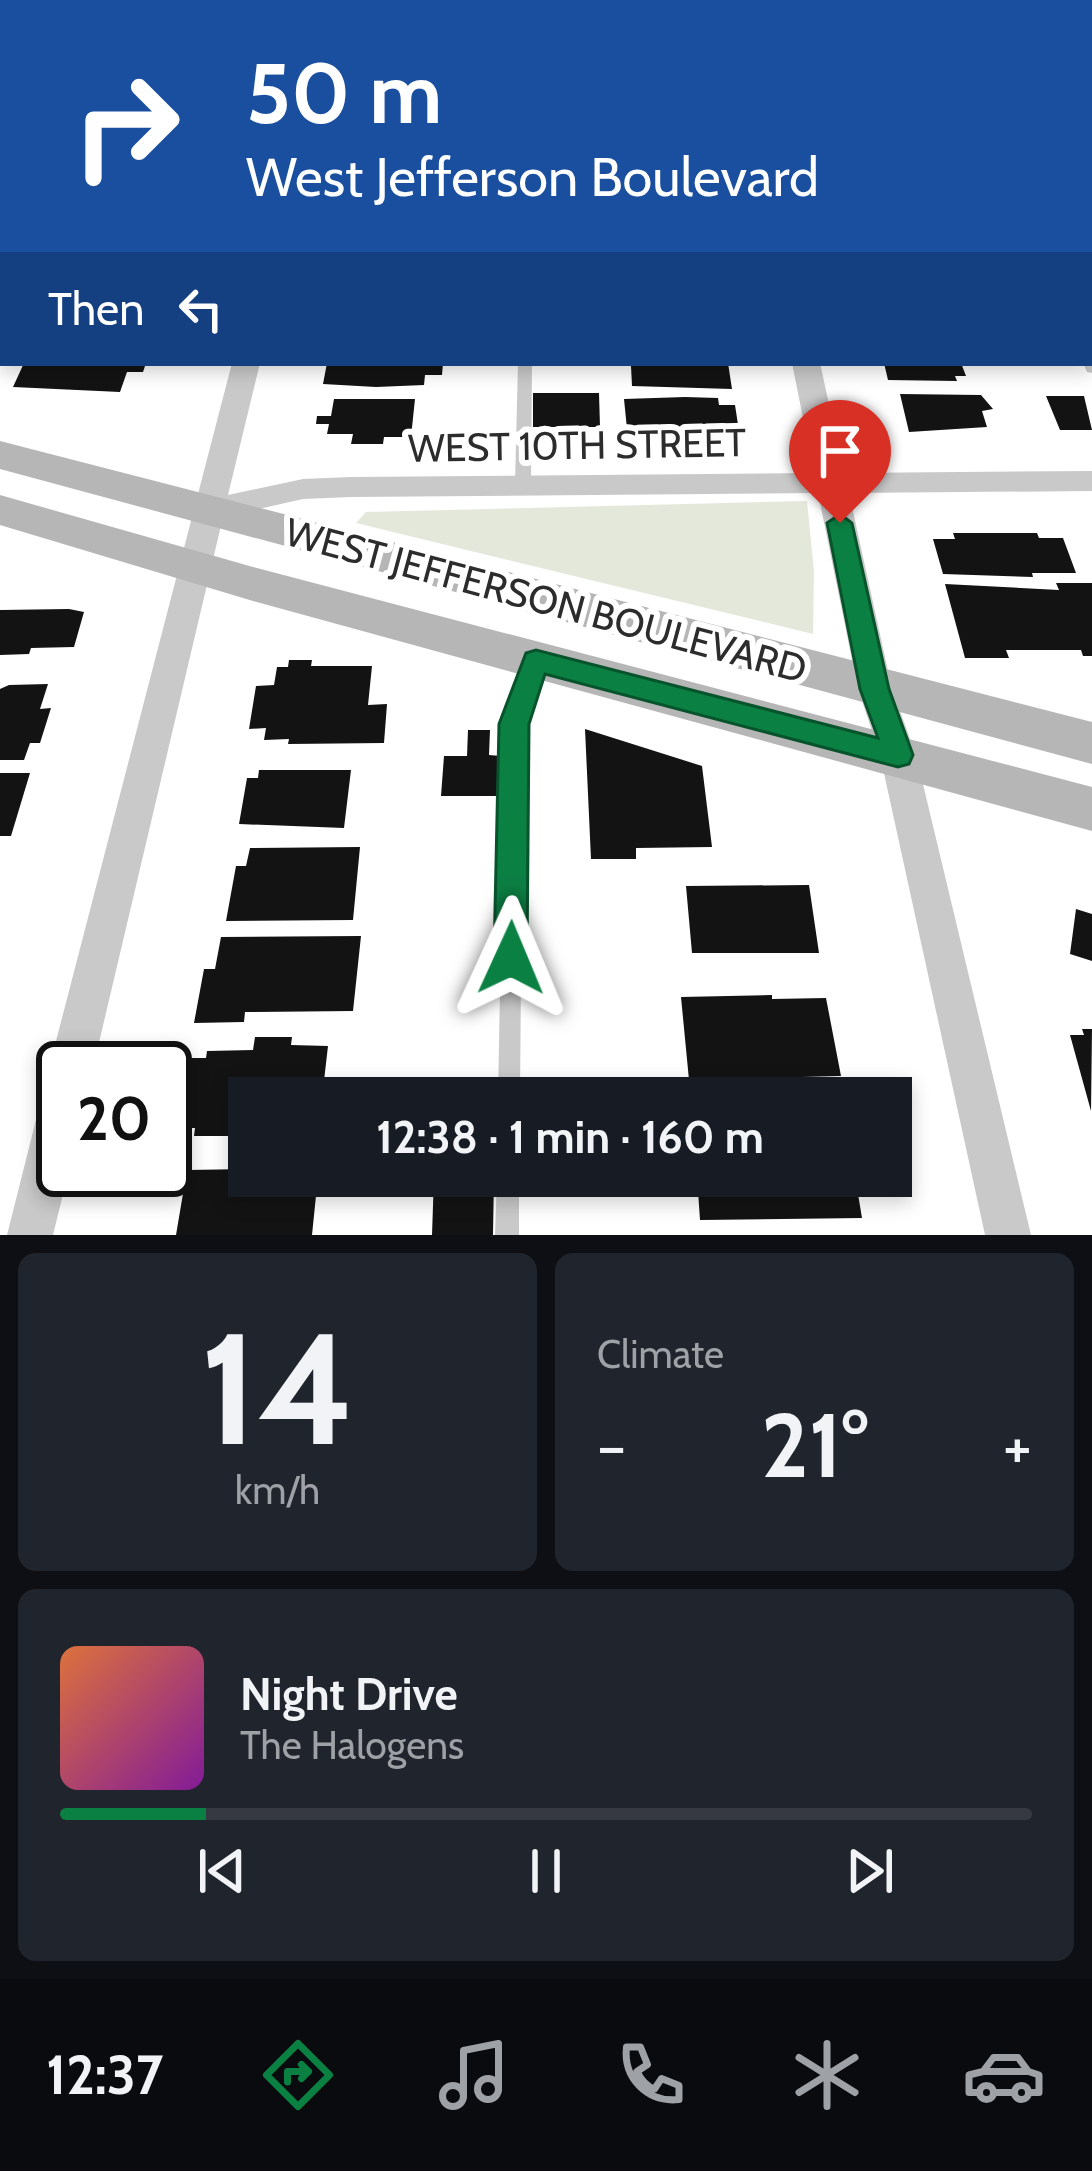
<!DOCTYPE html>
<meta charset="utf-8">
<style>
:root{--surface:#171b24;--page:#20242c;--text:#f1f3f6;--muted:#9ea1a6;--line:#363941;--accent:#0b8043}
body{margin:0;font-family:Cabin,sans-serif;background:var(--page);color:var(--text);height:100vh;display:flex;flex-direction:column;font-size:45px;white-space:nowrap}
*{box-sizing:border-box;margin:0}
p{font-size:39px;color:var(--muted)}
.icon{flex:none;width:66px;height:66px;fill:none;stroke:currentColor;stroke-width:2;stroke-linecap:round;stroke-linejoin:round}
.map{position:relative;height:1235px;overflow:hidden}
.side{display:flex;flex-direction:column;gap:18px;padding:18px;background:#0d0f14;flex:1}
.side>*{flex:none}
.top-card{position:absolute;left:0px;top:0px;width:1092px;height:366px;box-shadow:0 6px 18px #0003;background:#1a4fa0;color:#fff;overflow:hidden}
.speed{position:absolute;left:36px;top:1041px;display:flex;gap:24px;font-size:60px;font-weight:700;text-align:center}
.speed>*{display:grid;place-content:center;width:156px;height:156px;border-radius:50%;background:var(--surface);box-shadow:0 6px 18px #0003;line-height:1}
.speed .limit{border:6px solid #111;border-radius:18px;background:#fff;color:#111}
.pin{position:absolute;display:grid;place-items:center;width:102px;height:102px;color:#fff;margin:-123px -51px;border-radius:50% 50% 50% 0;rotate:-45deg;box-shadow:0 0 12px #0007}
.pin .icon{rotate:45deg}
.me{position:absolute;width:132px;margin:-66px;rotate:1deg;stroke-linejoin:round;filter:drop-shadow(0 0 9px #0008)}
.turn{display:flex;align-items:center;gap:42px;height:252px;padding:0 48px;font-size:54px}
.turn .icon{width:156px;height:156px;stroke-width:2.5}
.turn b{display:block;font-size:84px;line-height:102px}
.then{display:flex;align-items:center;height:114px;padding:0 48px;background:#0003;gap:24px;font-size:45px}
.big{font-size:90px;font-weight:800;line-height:1.1}
.side .widget{flex:1;display:flex;flex-direction:column;justify-content:center;gap:18px;min-width:0;padding:0 42px;border-radius:18px;background:var(--page)}
.side .dial{align-items:center;gap:0}
.dial b{font-size:156px;line-height:1}
.song{display:flex;align-items:center;gap:36px}
.cover{width:144px;height:144px;border-radius:18px;background:linear-gradient(135deg,hsl(20 70% 55%),hsl(290 70% 35%))}
.played{height:12px;border-radius:6px;background:linear-gradient(90deg,var(--accent) 15%,var(--line) 15%)}
.keys{display:flex;justify-content:space-around;direction:ltr}
.heat{display:flex;justify-content:space-between;align-items:center;font-size:66px;direction:ltr}
.side .tiles{flex:1;display:grid;gap:18px;grid-template-columns:1fr 1fr}
.widget:last-child{grid-column:span 2}
.trip{position:absolute;left:228px;top:1077px;width:684px;height:120px;border-radius:0px;background:var(--surface);box-shadow:0 6px 18px #0003;font-weight:800;line-height:120px;text-align:center}
.menu{display:flex;height:192px;justify-content:space-around;align-items:center;background:#090b0e;color:var(--muted)}
.menu .icon{width:84px;height:84px}
.menu .current{color:var(--accent)}
.menu b{font-size:54px;color:var(--text)}
.map>svg:first-child{display:block}
</style>
<div class="map">
<svg width="1092" height="1235" viewBox="0 0 1092 1235">
<rect width="100%" height="100%" fill="#fff"/>
<!-- green -->
<path fill="#e4e8db" d="M 807,501 L 814,572 L 813,634 L 356,523 L 366,512 Z"/>
<!-- building -->
<path fill="#131313" d="M 24,363 L 146,363 L 143,372 L 127,372 L 120,392 L 13,387 Z
M 327,363 L 443,363 L 442,375 L 425,375 L 424,385 L 376,387 L 323,384 Z
M 639,363 L 728,363 L 732,389 L 632,386 L 631,366 Z
M 884,363 L 961,363 L 966,376 L 955,376 L 957,381 L 888,380 Z
M 533,393 L 599,393 L 600,427 L 533,427 Z
M 900,394 L 981,395 L 993,409 L 982,411 L 987,427 L 909,432 Z
M 1046,396 L 1084,396 L 1092,430 L 1060,430 Z
M 685,397 L 718,398 L 719,405 L 735,405 L 739,431 L 627,429 L 624,399 Z
M 334,399 L 415,399 L 411,437 L 384,437 L 383,444 L 351,444 L 353,434 L 327,434 L 329,424 L 316,424 L 317,416 L 331,416 Z
M 953,533 L 1037,533 L 1039,538 L 1063,538 L 1076,573 L 1032,573 L 1033,577 L 943,574 L 933,539 L 955,539 Z
M 1056,583 L 1092,583 L 1092,656 L 1083,656 L 1081,650 L 1006,650 L 1009,658 L 965,658 L 945,584 L 1059,590 Z
M 69,609 L 84,612 L 74,647 L 31,648 L 29,654 L 0,655 L 0,610 Z
M 289,660 L 312,660 L 311,666 L 372,666 L 368,705 L 387,704 L 384,743 L 288,744 L 289,739 L 264,740 L 266,728 L 249,729 L 256,686 L 274,685 L 277,667 L 288,667 Z
M 48,684 L 40,709 L 51,708 L 40,743 L 30,743 L 24,760 L 0,760 L 0,689 L 9,685 Z
M 585,729 L 702,766 L 712,847 L 636,848 L 636,859 L 591,859 Z
M 468,730 L 490,730 L 489,755 L 501,756 L 500,796 L 441,796 L 444,756 L 467,756 Z
M 259,770 L 351,770 L 344,828 L 239,824 L 247,778 L 258,778 Z
M 0,773 L 30,773 L 11,836 L 0,836 Z
M 360,847 L 353,920 L 226,921 L 236,866 L 246,866 L 250,848 Z
M 809,885 L 819,953 L 692,953 L 686,886 Z
M 1076,909 L 1092,914 L 1092,961 L 1070,954 Z
M 361,936 L 353,1011 L 245,1012 L 244,1022 L 194,1023 L 204,969 L 215,969 L 221,937 Z
M 772,995 L 772,999 L 826,998 L 841,1076 L 689,1080 L 681,997 Z
M 1082,1029 L 1092,1029 L 1091,1111 L 1070,1035 L 1084,1035 Z
M 255,1037 L 292,1037 L 291,1045 L 328,1046 L 322,1098 L 249,1098 L 249,1136 L 194,1136 L 195,1128 L 180,1128 L 191,1058 L 206,1058 L 207,1051 L 253,1050 Z
M 631,1084 L 632,1098 L 531,1098 L 531,1085 Z
M 249,1169 L 249,1176 L 318,1176 L 312,1235 L 176,1235 L 187,1170 Z
M 434,1176 L 494,1176 L 493,1235 L 432,1235 Z
M 697,1176 L 855,1176 L 862,1218 L 700,1220 Z"/>
<g fill="none" stroke-linecap="round" stroke-linejoin="round">
<!-- service -->
<path fill="#c9c9c9" fill-rule="evenodd" d="M 125,0 L 135,0 L 133,3 L 123,3 Z
M 524,0 L 534,0 L 534,3 L 524,3 Z
M 919,0 L 929,0 L 930,3 L 920,3 Z
M 3,252 L 3,266 L 0,267 L 0,253 Z
M 1089,358 L 1092,359 L 1092,373 L 1087,372 L 1083,363 L 1089,363 Z
M 518,363 L 532,363 L 531,484 L 523,489 L 515,484 Z
M 536,655 L 542,656 L 544,661 L 523,724 L 520,1098 L 498,1098 L 505,724 L 528,661 L 530,656 Z
M 497,1176 L 519,1176 L 519,1235 L 495,1235 Z"/>
<!-- minor -->
<path fill="#c9c9c9" fill-rule="evenodd" d="M 324,0 L 344,0 L 323,3 Z
M 717,0 L 737,0 L 738,3 L 718,3 Z
M 1089,106 L 1092,106 L 1092,118 L 1089,118 Z
M 0,111 L 3,111 L 3,125 L 0,125 Z
M 232,363 L 260,363 L 228,495 L 303,479 L 351,477 L 814,473 L 792,363 L 820,363 L 844,473 L 1092,471 L 1092,491 L 849,493 L 892,689 L 916,755 L 1031,1235 L 985,1235 L 880,755 L 858,689 L 818,493 L 351,497 L 303,499 L 223,517 L 93,1068 L 63,1068 L 63,1170 L 69,1170 L 53,1235 L 7,1235 L 41,1100 L 48,1085 L 55,1082 L 49,1068 Z"/>
<!-- secondary -->
<path fill="#b6b6b6" fill-rule="evenodd" d="M 0,441 L 1092,722 L 1092,764 L 0,469 Z
M 0,495 L 253,567 L 1092,787 L 1092,831 L 253,601 L 0,525 Z"/>
</g>
<!-- route -->
<path fill="#0b8043" stroke="#07532c" stroke-width="3" d="M 840,514 L 852,523 L 889,689 L 913,755 L 909,764 L 898,767 L 545,674 L 529,724 L 527,958 L 522,968 L 511,973 L 499,968 L 494,958 L 499,724 L 526,653 L 536,650 L 878,738 L 860,689 L 827,523 Z"/>
<g text-anchor="middle" stroke-width="12" stroke-linejoin="round" paint-order="stroke">
<!-- street labels -->
<g font-size="39" fill="#2c2c2c" stroke="#fff">
<text transform="translate(577 445) rotate(-1)" y="14">WEST 10TH STREET</text>
<text transform="translate(546 600) rotate(15)" y="14">WEST JEFFERSON BOULEVARD</text>
</g>
</g>
</svg>
<div class="speed"><div class="limit">20</div></div>
<div class="pin" style="left:840px;top:523px;background:#d93025"><svg class="icon" aria-label="arrive" viewBox="0 0 24 24"><path d="M6 21V4h12l-3 4 3 4H6"/></svg></div>
<svg class="me" style="left:511px;top:958px" viewBox="-20 -20 40 40"><path d="M0-17L14 15 0 8-14 15z" fill="#0b8043" stroke="#fff" stroke-width="4"/></svg>
<div class="trip">12:38 · 1 min · 160 m</div>
<div class="top-card">
<div class="turn"><svg class="icon" aria-label="right" viewBox="0 0 24 24"><path d="M7 20v-9h11M14 6l5 5-5 5"/></svg><div><b>50 m</b>West Jefferson Boulevard</div></div>
<div class="then">Then<svg class="icon" aria-label="left" viewBox="0 0 24 24"><path d="M17 20v-9H6M10 6l-5 5 5 5"/></svg></div>
</div>
</div>
<section class="side">
<div class="tiles">
<div class="widget dial"><b>14</b><p>km/h</p></div>
<div class="widget"><p>Climate</p>
<div class="heat"><a>−</a><b class="big">21°</b><a>+</a></div>
</div>
<div class="widget">
<div class="song"><i class="cover"></i><div><b>Night Drive</b><p>The Halogens</p></div></div>
<div class="played"></div>
<div class="keys"><svg class="icon" aria-label="previous" viewBox="0 0 24 24"><path d="M18 5L8 12l10 7zM5 5v14"/></svg><svg class="icon" aria-label="pause" viewBox="0 0 24 24"><path d="M8 5v14M16 5v14"/></svg><svg class="icon" aria-label="next" viewBox="0 0 24 24"><path d="M6 5l10 7-10 7zM19 5v14"/></svg></div>
</div>
</div>
</section>
<nav class="menu">
<b>12:37</b>
<svg class="icon current" aria-label="directions" viewBox="0 0 24 24"><path d="M12 3l9 9-9 9-9-9zM9 14v-3h6M13 9l2 2-2 2"/></svg>
<svg class="icon" aria-label="music" viewBox="0 0 24 24"><path d="M9 18V5l10-2v13"/><circle cx="6" cy="18" r="3"/><circle cx="16" cy="16" r="3"/></svg>
<svg class="icon" aria-label="phone" viewBox="0 0 24 24"><path d="M5 4h4l2 5-3 2q2 4 5 5l2-3 5 2v4C11 20 4 13 5 4z"/></svg>
<svg class="icon" aria-label="climate" viewBox="0 0 24 24"><path d="M12 3v18M4 7l16 10M4 17L20 7"/></svg>
<svg class="icon" aria-label="car" viewBox="0 0 24 24"><path d="M5 17H2v-5l4-1 3-4h7l3 4 3 1v5h-3M9 17h6M6 11h13"/><circle cx="7" cy="17" r="2"/><circle cx="17" cy="17" r="2"/></svg>
</nav>
